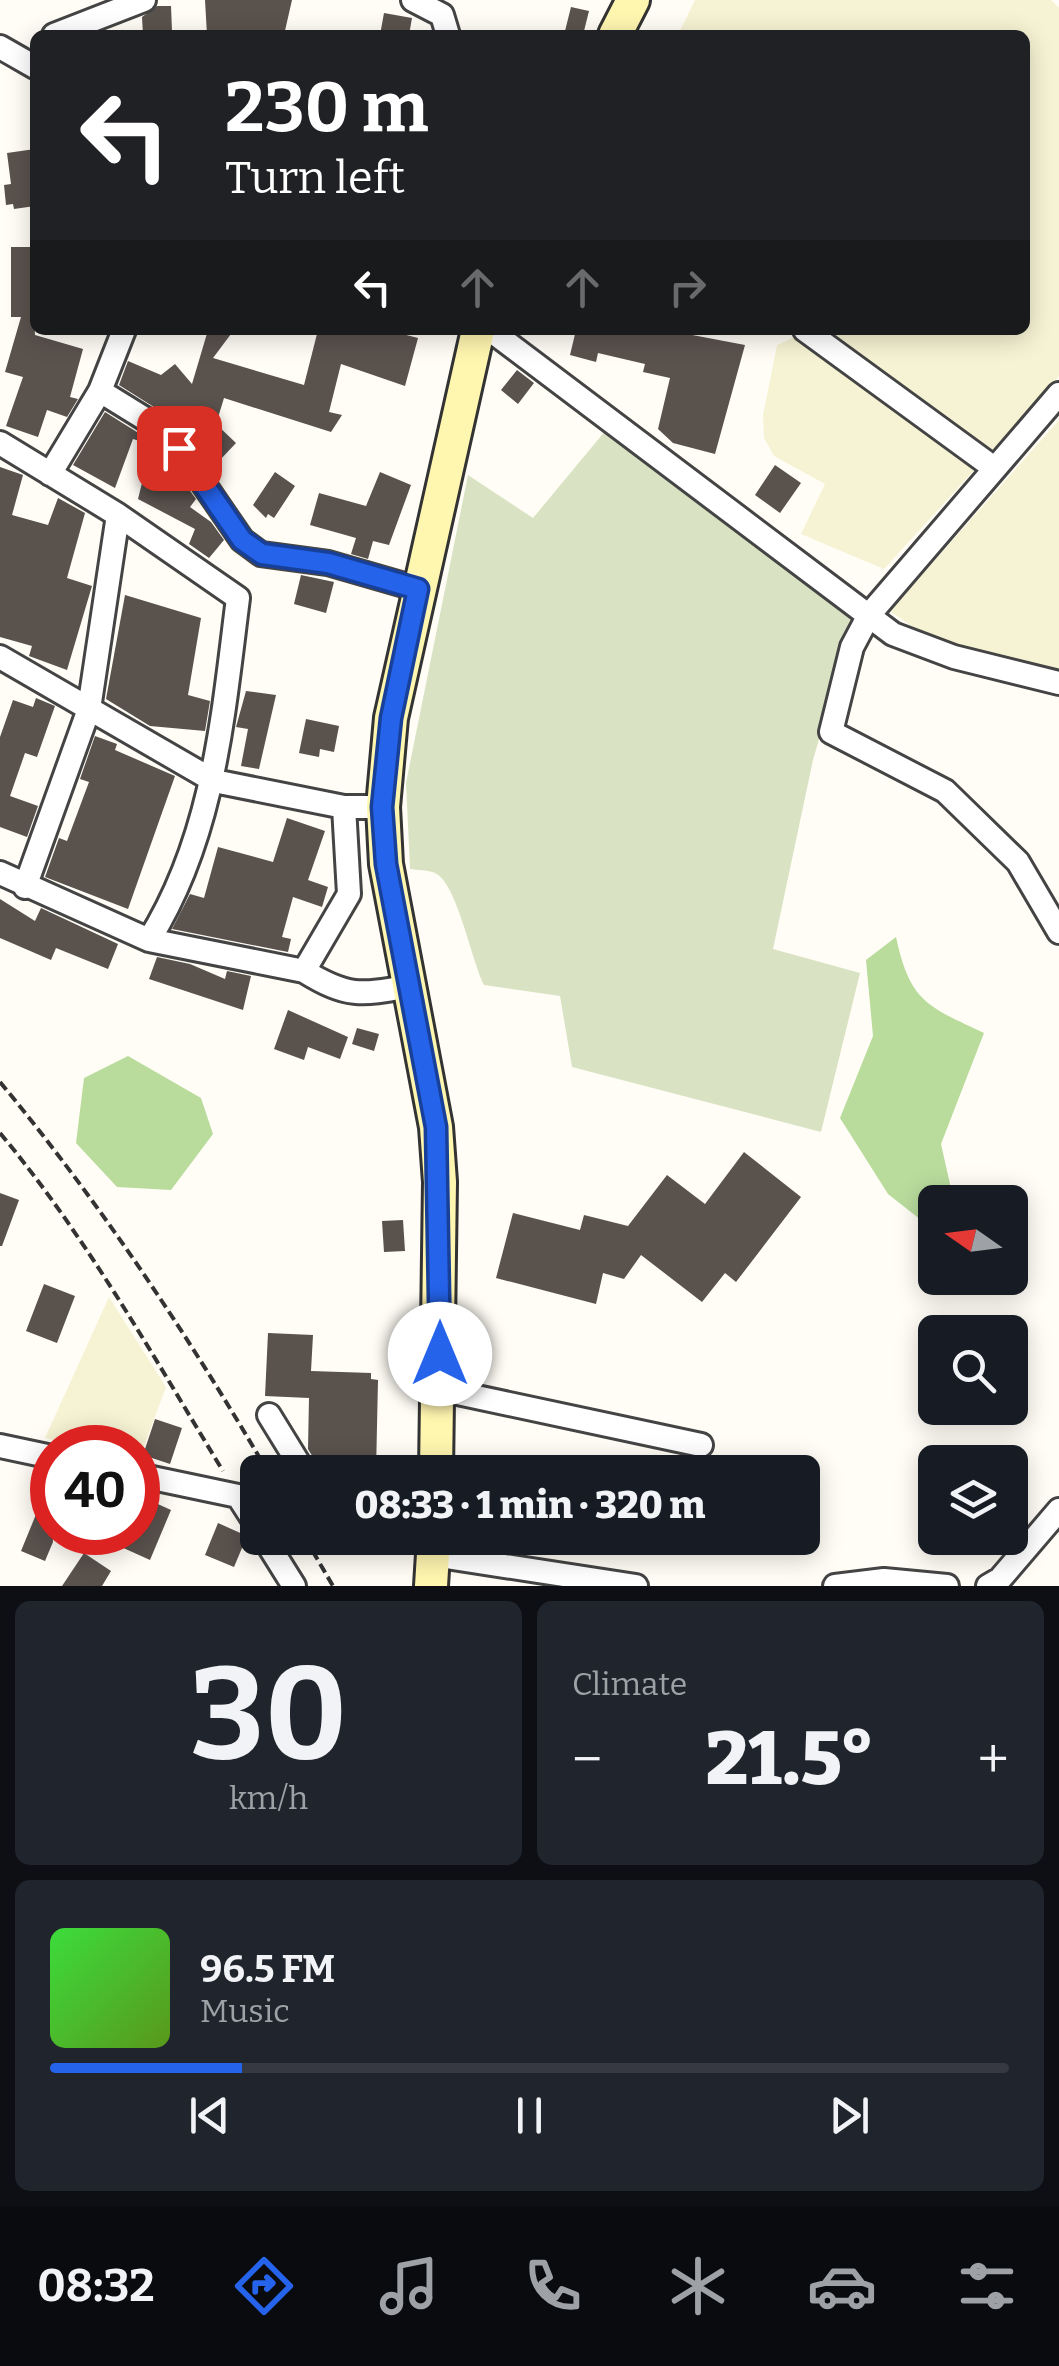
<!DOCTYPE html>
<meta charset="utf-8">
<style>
:root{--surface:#171b24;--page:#20242c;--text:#f1f3f6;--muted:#9ea1a6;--line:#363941;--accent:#2563eb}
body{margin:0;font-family:Bitter,serif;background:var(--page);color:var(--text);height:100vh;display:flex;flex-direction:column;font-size:38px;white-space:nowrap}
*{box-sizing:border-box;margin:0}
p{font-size:32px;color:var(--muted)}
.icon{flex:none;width:55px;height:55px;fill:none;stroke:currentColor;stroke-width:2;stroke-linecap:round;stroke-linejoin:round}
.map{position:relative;height:1586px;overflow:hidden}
.panel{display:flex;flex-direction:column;gap:15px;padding:15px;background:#0d0f14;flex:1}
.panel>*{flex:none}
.banner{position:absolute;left:30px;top:30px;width:1000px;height:305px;border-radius:15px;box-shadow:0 5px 25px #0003;background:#202124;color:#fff;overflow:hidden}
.needle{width:65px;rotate:284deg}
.tools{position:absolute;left:918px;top:1185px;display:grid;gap:20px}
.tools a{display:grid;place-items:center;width:110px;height:110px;border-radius:15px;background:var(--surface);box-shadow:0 5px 25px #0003;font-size:50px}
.speed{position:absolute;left:30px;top:1425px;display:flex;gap:20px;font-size:50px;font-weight:700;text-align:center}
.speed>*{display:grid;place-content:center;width:130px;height:130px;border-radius:50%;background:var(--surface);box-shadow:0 5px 25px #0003;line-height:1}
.speed .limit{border:15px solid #d22;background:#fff;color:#111}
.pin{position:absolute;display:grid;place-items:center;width:85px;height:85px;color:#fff;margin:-42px;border-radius:20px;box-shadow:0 5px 15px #0006}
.me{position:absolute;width:110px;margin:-55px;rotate:0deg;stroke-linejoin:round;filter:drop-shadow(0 0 8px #0008)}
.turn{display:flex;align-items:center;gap:35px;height:210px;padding:0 30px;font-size:45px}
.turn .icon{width:130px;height:130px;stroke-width:2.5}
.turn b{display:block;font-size:70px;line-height:85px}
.lanes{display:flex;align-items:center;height:95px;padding:0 30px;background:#0003;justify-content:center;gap:50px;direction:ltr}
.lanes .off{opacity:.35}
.big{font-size:75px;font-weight:800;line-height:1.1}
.panel .widget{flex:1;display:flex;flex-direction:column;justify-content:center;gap:15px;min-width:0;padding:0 35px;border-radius:15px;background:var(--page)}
.panel .dial{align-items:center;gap:0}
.dial b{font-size:130px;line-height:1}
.song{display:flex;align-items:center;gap:30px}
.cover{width:120px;height:120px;border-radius:15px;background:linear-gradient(135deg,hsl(120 70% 55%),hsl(90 70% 35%))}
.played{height:10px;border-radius:5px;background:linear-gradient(90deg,var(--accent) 20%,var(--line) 20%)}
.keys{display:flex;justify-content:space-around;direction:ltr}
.heat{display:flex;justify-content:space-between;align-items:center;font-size:55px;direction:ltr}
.panel .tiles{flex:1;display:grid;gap:15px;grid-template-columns:1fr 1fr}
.widget:last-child{grid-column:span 2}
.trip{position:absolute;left:240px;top:1455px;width:580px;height:100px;border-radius:15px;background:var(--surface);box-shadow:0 5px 25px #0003;font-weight:800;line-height:100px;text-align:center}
.tabs{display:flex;height:160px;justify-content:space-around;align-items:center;background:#090b0e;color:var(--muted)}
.tabs .icon{width:70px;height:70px}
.tabs .current{color:var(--accent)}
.tabs b{font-size:45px;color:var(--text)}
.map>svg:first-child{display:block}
</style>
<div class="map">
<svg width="1059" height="1586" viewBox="0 0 1059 1586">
<rect width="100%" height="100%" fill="#fffdf5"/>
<!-- farmland -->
<path fill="#f6f3d4" d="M 695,0 L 1051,0 L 1059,8 L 1059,376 L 997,452 L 990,453 L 822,330 L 1025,330 L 1025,35 L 678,35 Z
M 796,336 L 978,466 L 884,569 L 801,534 L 825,484 L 774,456 L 764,438 L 763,415 L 777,345 Z
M 1059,420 L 1059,676 L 933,641 L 890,611 Z
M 109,1297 L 166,1387 L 138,1462 L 138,1448 L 82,1447 L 45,1438 Z"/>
<!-- forest -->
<path fill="#b9dc9c" d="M 896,937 C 910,1002 927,1006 984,1033 L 941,1144 L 954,1202 L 935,1202 L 935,1231 L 888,1194 L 840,1118 L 873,1036 L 866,960 Z
M 128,1056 L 201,1098 L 213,1134 L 171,1190 L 117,1187 L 76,1143 L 84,1078 Z"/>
<!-- cemetery -->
<path fill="#d9e3c4" d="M 606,430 L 854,618 L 813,760 L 773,949 L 860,973 L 821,1132 L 572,1067 L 560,996 L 484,985 C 471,959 457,883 435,873 C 428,870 417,870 410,869 L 406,783 L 468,475 L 533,518 Z"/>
<!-- building -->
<path fill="#5a524d" d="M 205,0 L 292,0 L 284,35 L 207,35 Z
M 157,6 L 171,6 L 172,31 L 143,35 L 142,17 Z
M 571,7 L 589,11 L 583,35 L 565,31 Z
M 384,13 L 412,18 L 409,35 L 380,35 Z
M 35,149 L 35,206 L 14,209 L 13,204 L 6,205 L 4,185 L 11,184 L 7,153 Z
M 11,247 L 31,247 L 35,335 L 83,349 L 70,397 L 78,399 L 67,417 L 47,410 L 38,437 L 6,426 L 23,377 L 5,372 L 21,317 L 11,317 Z
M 208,330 L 234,330 L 213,358 L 304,385 L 318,330 L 387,330 L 418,338 L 405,386 L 341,364 L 329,412 L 342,415 L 331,432 L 224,398 L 216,424 L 236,443 L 219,461 L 209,452 L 203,457 L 165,414 L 119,385 L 128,361 L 161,375 L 175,364 L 192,384 Z
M 576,330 L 666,330 L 745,345 L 715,454 L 673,443 L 658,429 L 670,378 L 643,372 L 645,364 L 598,353 L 596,362 L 570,355 Z
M 517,370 L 534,383 L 518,404 L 501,390 Z
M 105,412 L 148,439 L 146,443 L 133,439 L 115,488 L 73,465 Z
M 148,459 L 185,484 L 196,499 L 190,507 L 211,522 L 224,540 L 209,558 L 189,544 L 195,529 L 138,499 Z
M 775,465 L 801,483 L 780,513 L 755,495 Z
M 0,467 L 23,475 L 12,515 L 48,525 L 58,498 L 85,513 L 67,578 L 92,586 L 67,670 L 29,656 L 32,646 L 0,637 Z
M 275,472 L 295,486 L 274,518 L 268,514 L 266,518 L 253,505 Z
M 380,472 L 411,485 L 389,545 L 373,541 L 368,559 L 351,554 L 356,538 L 310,525 L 319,493 L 366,506 Z
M 301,575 L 334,582 L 326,613 L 294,604 Z
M 125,595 L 201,618 L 188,695 L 210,701 L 205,731 L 150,726 L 106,699 Z
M 246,691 L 276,695 L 259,769 L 241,766 L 248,729 L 236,727 Z
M 36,698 L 55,706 L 37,757 L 25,753 L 10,796 L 38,806 L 27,837 L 0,827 L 0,737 L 13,700 L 33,707 Z
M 306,719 L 339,726 L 334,752 L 320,749 L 319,757 L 299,753 Z
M 95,736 L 117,744 L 115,750 L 175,776 L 128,909 L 45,877 L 59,838 L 67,841 L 89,782 L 80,779 Z
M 287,818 L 325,831 L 308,880 L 328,887 L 322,907 L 293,897 L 282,937 L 291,939 L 288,952 L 172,929 L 190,894 L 204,898 L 218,847 L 273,862 Z
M 0,899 L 35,921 L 41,908 L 118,944 L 108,969 L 56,948 L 51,960 L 0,938 Z
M 157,957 L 190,964 L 225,979 L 227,971 L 251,976 L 243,1010 L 149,979 Z
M 288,1010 L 348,1037 L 340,1059 L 308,1047 L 304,1060 L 274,1049 Z
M 357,1028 L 379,1034 L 374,1051 L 352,1044 Z
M 744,1152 L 801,1197 L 736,1282 L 725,1273 L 702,1302 L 641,1255 L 624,1279 L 603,1273 L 596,1304 L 496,1278 L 513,1213 L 580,1230 L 584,1215 L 628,1226 L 667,1175 L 705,1204 Z
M 0,1193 L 19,1200 L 2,1246 L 0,1246 Z
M 403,1220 L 405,1251 L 384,1252 L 382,1221 Z
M 44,1284 L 75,1296 L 57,1343 L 26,1331 Z
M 268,1333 L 313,1335 L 311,1371 L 371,1373 L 371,1379 L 378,1380 L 376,1472 L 337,1472 L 337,1460 L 314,1459 L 308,1449 L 309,1398 L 265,1396 Z
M 155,1419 L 182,1428 L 170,1464 L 143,1455 Z
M 138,1495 L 171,1510 L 150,1560 L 88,1532 L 138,1532 Z
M 37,1512 L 52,1519 L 53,1542 L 45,1561 L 21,1551 Z
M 218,1523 L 247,1536 L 234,1567 L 205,1555 Z
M 84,1553 L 111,1571 L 102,1586 L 62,1586 Z"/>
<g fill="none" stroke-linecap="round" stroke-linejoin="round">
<defs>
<path id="street" d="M 413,0 L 442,15 L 448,35
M 54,35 L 144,0
M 0,47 L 35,67
M 490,330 L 893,634 L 954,657 L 1059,683
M 805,330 L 994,468
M 100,391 L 155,425 L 179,448 L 242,540 L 261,554 L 328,563 L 418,589
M 1059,394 L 869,615 L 852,647 L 831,732 L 945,791 L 1018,862 L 1059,932
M 0,443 L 118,515 L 238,598 C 223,716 214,836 149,940 L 0,873
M 50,474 L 100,391 L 124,330
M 0,657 L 214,781 L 344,807 L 383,807
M 344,807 L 349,894 L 304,971 C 348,998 361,995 410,986
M 25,887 L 89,709 L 118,515
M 149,940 L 304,971
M 439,1389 L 701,1445
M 269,1415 L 304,1472
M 0,1446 L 52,1457
M 138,1475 L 238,1496 L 258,1527
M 264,1538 L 294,1586
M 433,1555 L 636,1586
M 835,1586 L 884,1580 L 947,1586
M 988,1586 L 1000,1579 L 1059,1510"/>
<path id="secondary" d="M 615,35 L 633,0
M 436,1472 L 440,1182 L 436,1127 L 386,864 L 383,807 L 391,718 L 478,330
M 431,1586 L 434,1538"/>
</defs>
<!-- street casing -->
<use href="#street" stroke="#444" stroke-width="28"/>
<!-- secondary casing -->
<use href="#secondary" stroke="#333" stroke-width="38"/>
<!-- path -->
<path stroke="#333" stroke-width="4" stroke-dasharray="10 5" stroke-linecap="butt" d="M 0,1082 C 101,1204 188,1335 268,1472
M 0,1133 C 86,1236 153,1356 223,1471
M 305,1538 L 333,1586"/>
<!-- street -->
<use href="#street" stroke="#fff" stroke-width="22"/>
<!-- secondary -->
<use href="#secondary" stroke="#fff6b0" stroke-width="32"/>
</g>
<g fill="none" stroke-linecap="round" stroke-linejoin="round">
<defs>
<path id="route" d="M 179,448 L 242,540 L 262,554 L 328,563 L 418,589 L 391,718 L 382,807 L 386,864 L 436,1127 L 440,1354"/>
</defs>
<!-- route casing -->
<use href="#route" stroke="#184099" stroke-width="25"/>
<!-- route -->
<use href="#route" stroke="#2563eb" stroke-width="18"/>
</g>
</svg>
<div class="tools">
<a><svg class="needle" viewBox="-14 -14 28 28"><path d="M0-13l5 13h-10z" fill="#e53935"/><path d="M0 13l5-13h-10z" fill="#9ea1a6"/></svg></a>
<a><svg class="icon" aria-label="search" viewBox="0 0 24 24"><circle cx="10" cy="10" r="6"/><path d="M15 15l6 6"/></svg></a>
<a><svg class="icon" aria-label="layers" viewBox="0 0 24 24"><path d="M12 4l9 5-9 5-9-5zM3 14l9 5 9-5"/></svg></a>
</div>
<div class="speed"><div class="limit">40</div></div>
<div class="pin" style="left:179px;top:448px;background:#d93025"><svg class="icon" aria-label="arrive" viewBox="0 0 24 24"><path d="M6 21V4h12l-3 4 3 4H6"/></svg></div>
<svg class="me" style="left:440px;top:1354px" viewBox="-20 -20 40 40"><circle r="19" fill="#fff"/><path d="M0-13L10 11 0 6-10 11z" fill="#2563eb"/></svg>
<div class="trip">08:33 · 1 min · 320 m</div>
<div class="banner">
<div class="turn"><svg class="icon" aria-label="left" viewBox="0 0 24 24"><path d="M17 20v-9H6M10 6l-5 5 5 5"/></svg><div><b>230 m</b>Turn left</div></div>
<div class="lanes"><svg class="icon" aria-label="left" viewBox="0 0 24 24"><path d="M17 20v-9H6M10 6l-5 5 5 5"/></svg><svg class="icon off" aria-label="ahead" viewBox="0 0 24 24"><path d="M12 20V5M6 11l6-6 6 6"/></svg><svg class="icon off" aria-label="ahead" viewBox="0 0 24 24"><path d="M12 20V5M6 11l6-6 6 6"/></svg><svg class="icon off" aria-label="right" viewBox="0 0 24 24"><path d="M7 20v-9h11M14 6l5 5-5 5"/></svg></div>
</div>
</div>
<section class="panel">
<div class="tiles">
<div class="widget dial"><b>30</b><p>km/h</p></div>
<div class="widget"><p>Climate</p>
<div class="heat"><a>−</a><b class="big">21.5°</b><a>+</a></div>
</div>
<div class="widget">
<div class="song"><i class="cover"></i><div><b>96.5 FM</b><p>Music</p></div></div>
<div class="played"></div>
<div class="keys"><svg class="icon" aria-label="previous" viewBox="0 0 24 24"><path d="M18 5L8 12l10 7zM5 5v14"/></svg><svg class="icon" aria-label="pause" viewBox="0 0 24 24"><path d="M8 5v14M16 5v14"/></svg><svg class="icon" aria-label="next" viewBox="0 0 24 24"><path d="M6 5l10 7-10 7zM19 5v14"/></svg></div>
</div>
</div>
</section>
<nav class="tabs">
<b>08:32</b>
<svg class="icon current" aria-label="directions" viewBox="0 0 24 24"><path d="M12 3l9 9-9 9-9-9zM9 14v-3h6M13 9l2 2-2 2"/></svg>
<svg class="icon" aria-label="music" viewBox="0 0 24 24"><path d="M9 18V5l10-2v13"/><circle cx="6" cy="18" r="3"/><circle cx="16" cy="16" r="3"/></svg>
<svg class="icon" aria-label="phone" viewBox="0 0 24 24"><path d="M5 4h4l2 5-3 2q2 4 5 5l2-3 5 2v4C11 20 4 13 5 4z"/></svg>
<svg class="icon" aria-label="climate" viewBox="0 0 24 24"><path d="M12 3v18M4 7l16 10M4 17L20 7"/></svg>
<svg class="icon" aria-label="car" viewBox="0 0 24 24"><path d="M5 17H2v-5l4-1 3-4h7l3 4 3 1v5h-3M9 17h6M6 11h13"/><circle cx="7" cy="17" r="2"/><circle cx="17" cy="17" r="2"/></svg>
<svg class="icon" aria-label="filters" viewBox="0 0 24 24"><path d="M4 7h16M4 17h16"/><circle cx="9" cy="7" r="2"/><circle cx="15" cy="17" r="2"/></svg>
</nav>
